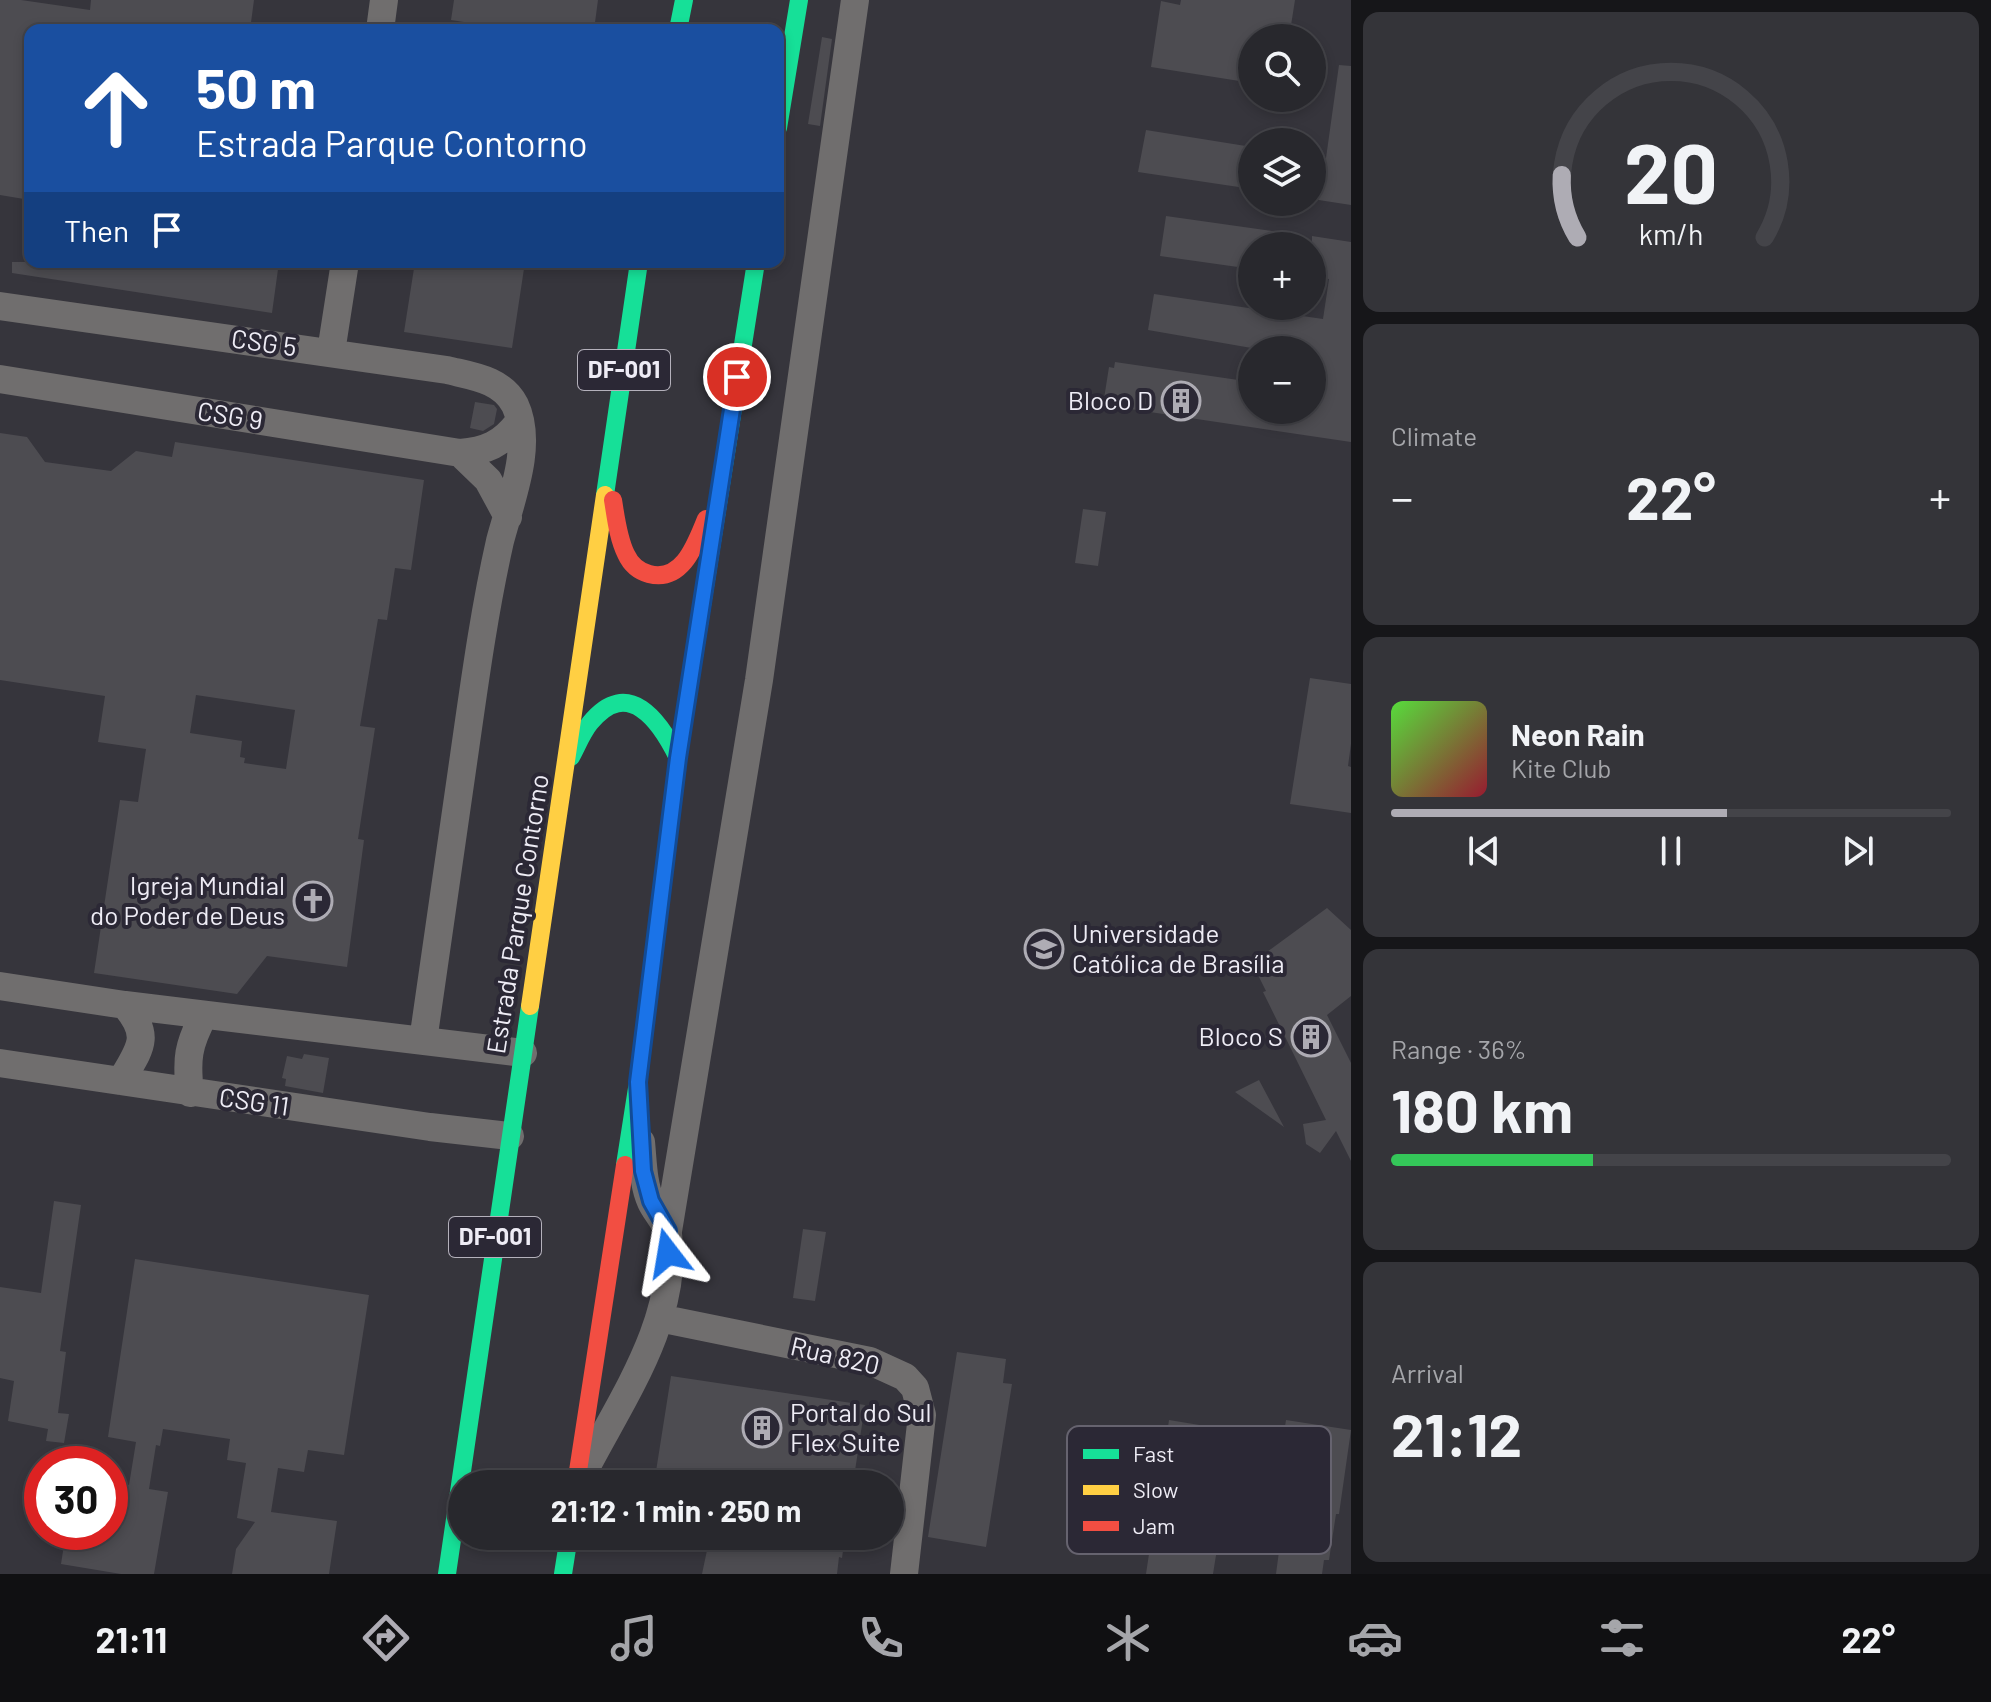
<!DOCTYPE html>
<meta charset="utf-8">
<style>
:root{--surface:#28282d;--page:#343439;--text:#f1f3f6;--muted:#a5a6aa;--line:#444449;--accent:#aeacb4}
body{margin:0;font-family:Barlow,sans-serif;background:var(--page);color:var(--text);height:100vh;display:flex;flex-direction:column;font-size:30px;white-space:nowrap}
*{box-sizing:border-box;margin:0}
p{font-size:26px;color:var(--muted)}
.icon{flex:none;width:44px;height:44px;fill:none;stroke:currentColor;stroke-width:2;stroke-linecap:round;stroke-linejoin:round}
.map{position:relative;flex:1;overflow:hidden}
.drawer{display:flex;flex-direction:column;gap:12px;padding:12px;background:#161619;width:640px}
.drawer>*{flex:none}
.banner{position:absolute;left:24px;top:24px;width:760px;height:244px;border-radius:16px;box-shadow:0 4px 12px #0003,0 0 0 2px var(--line);background:#1a4fa0;color:#fff;overflow:hidden}
.buttons{position:absolute;left:1238px;top:24px;display:grid;gap:16px}
.buttons a{display:grid;place-items:center;width:88px;height:88px;border-radius:50%;background:var(--surface);box-shadow:0 4px 12px #0003,0 0 0 2px var(--line);font-size:40px}
.speed{position:absolute;left:24px;top:1446px;display:flex;gap:16px;font-size:40px;font-weight:700;text-align:center}
.speed>*{display:grid;place-content:center;width:104px;height:104px;border-radius:50%;background:var(--surface);box-shadow:0 4px 12px #0003,0 0 0 2px var(--line);line-height:1}
.speed .limit{border:12px solid #d22;background:#fff;color:#111}
.pin{position:absolute;display:grid;place-items:center;width:68px;height:68px;color:#fff;margin:-34px;border:4px solid #fff;border-radius:50%;box-shadow:0 2px 8px #0007}
.me{position:absolute;width:88px;margin:-44px;rotate:346deg;stroke-linejoin:round;filter:drop-shadow(0 0 6px #0008)}
.turn{display:flex;align-items:center;gap:28px;height:168px;padding:0 40px;font-size:36px}
.turn .icon{width:104px;height:104px;stroke-width:2.5}
.turn b{display:block;font-size:56px;line-height:68px}
.then{display:flex;align-items:center;height:76px;padding:0 40px;background:#0003;gap:16px;font-size:30px}
.big{font-size:60px;font-weight:700;line-height:1.1}
.drawer .tile{flex:1;display:flex;flex-direction:column;justify-content:center;gap:12px;min-width:0;padding:0 28px;border-radius:16px;background:var(--page)}
.drawer .dial{align-items:center;gap:0}
.dial svg{height:208px;overflow:visible;fill:none;stroke:var(--line);stroke-width:7;stroke-linecap:round;text-anchor:middle}
.dial text{fill:var(--text);stroke:none}
.song{display:flex;align-items:center;gap:24px}
.cover{width:96px;height:96px;border-radius:12px;background:linear-gradient(135deg,hsl(110 70% 55%),hsl(350 70% 35%))}
.played{height:8px;border-radius:4px;background:linear-gradient(90deg,var(--accent) 60%,var(--line) 60%)}
.keys{display:flex;justify-content:space-around;direction:ltr}
.heat{display:flex;justify-content:space-between;align-items:center;font-size:44px;direction:ltr}
.charge{height:12px;border-radius:6px;background:linear-gradient(90deg,#34c759 36%,var(--line) 0)}
.trip{position:absolute;left:448px;top:1470px;width:456px;height:80px;border-radius:40px;background:var(--surface);box-shadow:0 4px 12px #0003,0 0 0 2px var(--line);font-weight:700;line-height:80px;text-align:center}
.menu{display:flex;height:128px;justify-content:space-around;align-items:center;background:#101012;color:var(--muted)}
.menu .icon{width:56px;height:56px}
.menu .current{color:var(--accent)}
.menu b{font-size:36px;color:var(--text)}
main{display:flex;flex:1;min-height:0}
.map>svg:first-child{display:block}
</style>
<main>
<div class="map">
<svg width="1351" height="1574" viewBox="0 0 1351 1574">
<rect width="100%" height="100%" fill="#36353c"/>
<!-- building -->
<path fill="#4d4c51" fill-rule="evenodd" d="M 0,0 L 21,0 L 90,10 L 91,0 L 254,0 L 250,30 L 219,30 L 189,26 L 188,30 L 30,30 L 30,200 L 0,195 Z
M 454,0 L 598,0 L 594,30 L 515,30 L 451,20 Z
M 1181,0 L 1295,0 L 1289,38 L 1252,38 L 1252,83 L 1151,67 L 1161,1 L 1180,5 Z
M 822,37 L 832,39 L 820,126 L 808,124 Z
M 1339,65 L 1351,66 L 1351,205 L 1312,199 L 1312,156 L 1326,158 Z
M 1146,130 L 1252,147 L 1252,189 L 1138,172 Z
M 1166,216 L 1293,234 L 1292,246 L 1252,246 L 1252,269 L 1160,256 Z
M 1312,236 L 1351,242 L 1351,442 L 1103,405 L 1109,367 L 1114,368 L 1115,362 L 1252,382 L 1252,410 L 1312,410 L 1312,350 L 1263,350 L 1148,330 L 1154,294 L 1323,319 L 1329,279 L 1312,277 Z
M 12,262 L 279,262 L 272,313 L 12,273 Z
M 415,262 L 525,262 L 512,348 L 404,332 Z
M 475,402 L 494,405 L 497,409 L 494,424 L 483,431 L 470,428 Z
M 0,433 L 27,437 L 45,462 L 111,471 L 136,451 L 172,457 L 175,442 L 424,480 L 411,570 L 395,568 L 387,620 L 378,619 L 360,726 L 375,728 L 358,839 L 364,840 L 347,967 L 267,956 L 237,994 L 94,973 L 120,800 L 138,802 L 146,749 L 98,742 L 105,696 L 0,680 ZM 196,695 L 295,710 L 286,769 L 244,763 L 245,758 L 240,757 L 242,741 L 190,733 Z
M 1083,509 L 1106,512 L 1098,566 L 1075,563 Z
M 1310,678 L 1351,684 L 1351,744 L 1348,766 L 1351,767 L 1351,813 L 1290,804 Z
M 1327,908 L 1351,930 L 1351,996 L 1327,1015 L 1351,1063 L 1351,1161 L 1336,1131 L 1320,1153 L 1306,1144 L 1303,1124 L 1326,1120 L 1263,992 L 1266,991 L 1252,963 Z
M 304,1054 L 329,1058 L 323,1093 L 285,1086 L 286,1079 L 282,1078 L 287,1056 L 302,1059 Z
M 1259,1080 L 1284,1127 L 1235,1092 Z
M 54,1201 L 81,1205 L 60,1351 L 66,1352 L 58,1413 L 69,1414 L 64,1443 L 46,1441 L 48,1429 L 8,1421 L 14,1381 L 0,1378 L 0,1287 L 41,1293 Z
M 803,1229 L 826,1232 L 815,1301 L 793,1298 Z
M 135,1259 L 369,1295 L 344,1455 L 308,1450 L 304,1472 L 278,1468 L 271,1512 L 337,1521 L 329,1574 L 232,1574 L 236,1549 L 255,1522 L 237,1518 L 246,1463 L 227,1460 L 230,1439 L 163,1429 L 160,1446 L 156,1445 L 149,1489 L 168,1492 L 154,1574 L 121,1574 L 61,1564 L 66,1532 L 110,1532 L 113,1483 L 129,1485 L 136,1442 L 108,1437 Z
M 957,1352 L 1006,1359 L 1003,1383 L 1012,1384 L 986,1547 L 928,1537 Z
M 671,1376 L 865,1405 L 853,1484 L 654,1484 Z
M 1169,1420 L 1236,1431 L 1213,1574 L 1146,1574 Z
M 1286,1420 L 1351,1430 L 1339,1514 L 1336,1514 L 1329,1560 L 1324,1560 L 1322,1574 L 1276,1574 L 1285,1506 L 1273,1504 Z
M 710,1536 L 845,1536 L 842,1558 L 839,1557 L 837,1574 L 702,1574 Z"/>
<g fill="none" stroke-linecap="round" stroke-linejoin="round">
<!-- street -->
<path stroke="#706e6e" stroke-width="28" d="M 380,30 L 384,0
M 0,306 L 447,370 C 471,376 502,379 515,405 C 534,445 510,502 500,541 C 483,616 473,694 462,770 C 449,860 436,951 423,1041
M 331,352 L 345,262
M 0,379 L 460,453 C 486,451 502,444 518,423
M 460,453 L 488,480 L 508,517
M 0,986 L 125,1005 L 523,1053
M 0,1063 L 430,1127 L 510,1136
M 121,1081 C 140,1048 152,1037 125,1005
M 190,1093 C 186,1059 188,1045 204,1015
M 668,1231 L 759,680 L 855,0
M 659,1318 L 870,1361 L 905,1377 L 915,1388 L 922,1415 L 904,1574
M 589,1462 C 625,1394 679,1315 668,1234 C 667,1223 656,1213 651,1202 C 643,1184 643,1162 641,1142"/>
<!-- fast -->
<path stroke="#16e098" stroke-width="18" d="M 678,30 L 684,0
M 778,128 L 799,0
M 605,495 L 639,262
M 571,757 C 577,746 582,733 590,723 C 628,676 660,721 678,758
M 625,1165 L 638,1082 L 678,758 L 756,262
M 447,1574 L 530,1006
M 563,1574 L 569,1536"/>
<!-- slow -->
<path stroke="#ffcf43" stroke-width="18" d="M 530,1006 L 605,495"/>
<!-- jam -->
<path stroke="#f24e42" stroke-width="18" d="M 613,500 C 616,518 618,538 626,554 C 631,565 638,571 649,574 C 683,583 696,543 706,519
M 576,1484 L 625,1165"/>
</g>
<g fill="none" stroke-linecap="round" stroke-linejoin="round">
<defs>
<path id="route" d="M 668,1253 L 668,1231 L 651,1201 L 643,1171 L 638,1082 L 678,758 L 737,377"/>
</defs>
<!-- route casing -->
<use href="#route" stroke="#114b97" stroke-width="20"/>
<!-- route -->
<use href="#route" stroke="#1a73e8" stroke-width="14"/>
</g>
<!-- icons -->
<defs>
<symbol id="building-ring" viewBox="-11 -11 22 22"><circle r="9.5" fill="#2b2835" stroke="#aeacb4" stroke-width="1.5"/><path d="M-4-6H4V6H1V3H-1V6H-4ZM-2.5-4.3h1.7v1.8h-1.7ZM.8-4.3h1.7v1.8H.8ZM-2.5-1h1.7V.8h-1.7ZM.8-1h1.7V.8H.8Z" fill="#aeacb4"/></symbol>
<symbol id="church-ring" viewBox="-11 -11 22 22"><circle r="9.5" fill="#2b2835" stroke="#aeacb4" stroke-width="1.5"/><path d="M-1.2-6h2.4v3.5h3.3v2.4h-3.3V6h-2.4V-.1h-3.3v-2.4h3.3Z" fill="#aeacb4"/></symbol>
<symbol id="university-ring" viewBox="-11 -11 22 22"><circle r="9.5" fill="#2b2835" stroke="#aeacb4" stroke-width="1.5"/><path d="M0-5L7-2L0 1L-7-2ZM-4 1L0 2.5L4 1V4Q0 6-4 4Z" fill="#aeacb4"/></symbol>
</defs>
<g fill-rule="evenodd">
<use href="#building-ring" x="1159" y="379" width="44" height="44"/>
<use href="#church-ring" x="291" y="879" width="44" height="44"/>
<use href="#university-ring" x="1022" y="927" width="44" height="44"/>
<use href="#building-ring" x="1289" y="1015" width="44" height="44"/>
<use href="#building-ring" x="740" y="1406" width="44" height="44"/>
</g>
<g text-anchor="middle" stroke-width="8" stroke-linejoin="round" paint-order="stroke">
<!-- shield labels -->
<g fill="#2b2835" stroke="#b4b1bb" stroke-width="2">
<rect x="578" y="350" width="92" height="40" rx="6"/>
<rect x="449" y="1217" width="92" height="40" rx="6"/>
</g>
<g font-size="24" font-weight="bold" fill="#eeecf5">
<text x="624" y="378">DF-001</text>
<text x="495" y="1245">DF-001</text>
</g>
<!-- street labels -->
<g font-size="26" fill="#eeecf5" stroke="#2b2835">
<text transform="translate(264 343) rotate(8)" y="9">CSG 5</text>
<text transform="translate(230 416) rotate(9)" y="9">CSG 9</text>
<text transform="translate(518 914) rotate(-81)" y="9">Estrada Parque Contorno</text>
<text transform="translate(254 1102) rotate(8)" y="9">CSG 11</text>
<text transform="translate(835 1356) rotate(13)" y="9">Rua 820</text>
</g>
<!-- poi labels -->
<g font-size="26" fill="#eeecf5" stroke="#2b2835" text-anchor="end">
<text x="1153" y="410">Bloco D</text>
<text x="285" y="895">Igreja Mundial<tspan x="285" dy="30">do Poder de Deus</tspan></text>
<text x="1072" y="943" text-anchor="start">Universidade<tspan x="1072" dy="30">Católica de Brasília</tspan></text>
<text x="1283" y="1046">Bloco S</text>
<text x="790" y="1422" text-anchor="start">Portal do Sul<tspan x="790" dy="30">Flex Suite</tspan></text>
</g>
</g>
<!-- legend -->
<rect x="1067" y="1426" width="264" height="128" rx="12" fill="#2b2835" stroke="#66636f" stroke-width="2"/>
<rect x="1083" y="1449" width="36" height="10" fill="#16e098"/>
<rect x="1083" y="1485" width="36" height="10" fill="#ffcf43"/>
<rect x="1083" y="1521" width="36" height="10" fill="#f24e42"/>
<g font-size="22" fill="#eeecf5">
<text x="1133" y="1462">Fast</text>
<text x="1133" y="1498">Slow</text>
<text x="1133" y="1534">Jam</text>
</g>
</svg>
<div class="buttons">
<a><svg class="icon" aria-label="search" viewBox="0 0 24 24"><circle cx="10" cy="10" r="6"/><path d="M15 15l6 6"/></svg></a>
<a><svg class="icon" aria-label="layers" viewBox="0 0 24 24"><path d="M12 4l9 5-9 5-9-5zM3 14l9 5 9-5"/></svg></a>
<a>+</a>
<a>−</a>
</div>
<div class="speed"><div class="limit">30</div></div>
<div class="pin" style="left:737px;top:377px;background:#d93025"><svg class="icon" aria-label="arrive" viewBox="0 0 24 24"><path d="M6 21V4h12l-3 4 3 4H6"/></svg></div>
<svg class="me" style="left:668px;top:1253px" viewBox="-20 -20 40 40"><path d="M0-17L14 15 0 8-14 15z" fill="#1a73e8" stroke="#fff" stroke-width="4"/></svg>
<div class="trip">21:12 · 1 min · 250 m</div>
<div class="banner">
<div class="turn"><svg class="icon" aria-label="ahead" viewBox="0 0 24 24"><path d="M12 20V5M6 11l6-6 6 6"/></svg><div><b>50 m</b>Estrada Parque Contorno</div></div>
<div class="then">Then<svg class="icon" aria-label="arrive" viewBox="0 0 24 24"><path d="M6 21V4h12l-3 4 3 4H6"/></svg></div>
</div>
</div>
<section class="drawer">
<div class="tile dial"><svg viewBox="0 0 100 80">
<path d="M14 69A42 42 0 1 1 86 69"/>
<path d="M14 69A42 42 0 0 1 8 45" stroke="#aeacb4"/>
<text x="50" y="56" font-size="32" font-weight="700">20</text>
<text x="50" y="72" font-size="11">km/h</text>
</svg></div>
<div class="tile"><p>Climate</p>
<div class="heat"><a>−</a><b class="big">22°</b><a>+</a></div>
</div>
<div class="tile">
<div class="song"><i class="cover"></i><div><b>Neon Rain</b><p>Kite Club</p></div></div>
<div class="played"></div>
<div class="keys"><svg class="icon" aria-label="previous" viewBox="0 0 24 24"><path d="M18 5L8 12l10 7zM5 5v14"/></svg><svg class="icon" aria-label="pause" viewBox="0 0 24 24"><path d="M8 5v14M16 5v14"/></svg><svg class="icon" aria-label="next" viewBox="0 0 24 24"><path d="M6 5l10 7-10 7zM19 5v14"/></svg></div>
</div>
<div class="tile"><p>Range · 36%</p><b class="big">180 km</b><div class="charge"></div></div>
<div class="tile"><p>Arrival</p><b class="big">21:12</b></div>
</section>
</main>
<nav class="menu">
<b>21:11</b>
<svg class="icon current" aria-label="directions" viewBox="0 0 24 24"><path d="M12 3l9 9-9 9-9-9zM9 14v-3h6M13 9l2 2-2 2"/></svg>
<svg class="icon" aria-label="music" viewBox="0 0 24 24"><path d="M9 18V5l10-2v13"/><circle cx="6" cy="18" r="3"/><circle cx="16" cy="16" r="3"/></svg>
<svg class="icon" aria-label="phone" viewBox="0 0 24 24"><path d="M5 4h4l2 5-3 2q2 4 5 5l2-3 5 2v4C11 20 4 13 5 4z"/></svg>
<svg class="icon" aria-label="climate" viewBox="0 0 24 24"><path d="M12 3v18M4 7l16 10M4 17L20 7"/></svg>
<svg class="icon" aria-label="car" viewBox="0 0 24 24"><path d="M5 17H2v-5l4-1 3-4h7l3 4 3 1v5h-3M9 17h6M6 11h13"/><circle cx="7" cy="17" r="2"/><circle cx="17" cy="17" r="2"/></svg>
<svg class="icon" aria-label="filters" viewBox="0 0 24 24"><path d="M4 7h16M4 17h16"/><circle cx="9" cy="7" r="2"/><circle cx="15" cy="17" r="2"/></svg>
<b>22°</b>
</nav>
